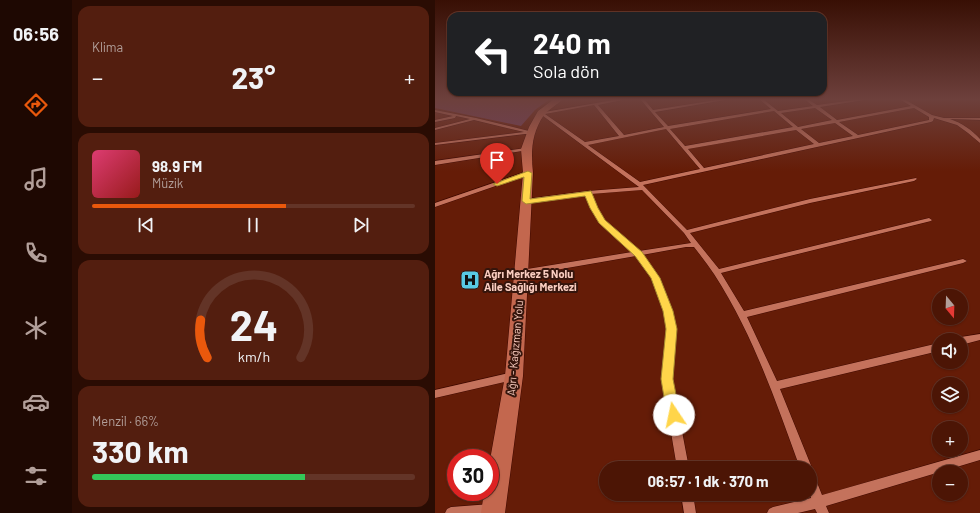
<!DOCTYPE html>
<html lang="tr">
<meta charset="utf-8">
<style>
:root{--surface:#4c1505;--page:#531e0f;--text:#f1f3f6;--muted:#b29f9a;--line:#633427;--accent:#ea580c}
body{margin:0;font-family:Barlow,sans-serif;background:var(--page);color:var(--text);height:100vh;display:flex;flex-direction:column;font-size:15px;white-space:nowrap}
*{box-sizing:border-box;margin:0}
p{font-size:13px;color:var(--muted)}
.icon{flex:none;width:22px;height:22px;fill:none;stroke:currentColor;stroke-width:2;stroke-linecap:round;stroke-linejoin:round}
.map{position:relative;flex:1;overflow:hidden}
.panel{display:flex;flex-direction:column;gap:6px;padding:6px;background:#2a0c03;width:363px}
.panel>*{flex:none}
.banner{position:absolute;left:12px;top:12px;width:380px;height:84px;border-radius:12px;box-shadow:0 1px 3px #0004,0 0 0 1px var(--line);background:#202124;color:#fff;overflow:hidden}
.needle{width:26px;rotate:161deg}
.tools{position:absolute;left:497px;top:289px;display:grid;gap:8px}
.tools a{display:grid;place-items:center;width:36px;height:36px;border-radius:50%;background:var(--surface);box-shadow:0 1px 3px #0004,0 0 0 1px var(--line);font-size:20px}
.speed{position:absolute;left:12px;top:449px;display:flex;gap:8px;font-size:20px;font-weight:700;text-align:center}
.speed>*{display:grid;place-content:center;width:52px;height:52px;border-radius:50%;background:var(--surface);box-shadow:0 1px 3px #0004,0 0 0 1px var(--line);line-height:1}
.speed .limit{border:6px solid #d22;background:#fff;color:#111}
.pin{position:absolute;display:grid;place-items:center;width:34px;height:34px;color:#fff;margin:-41px -17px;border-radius:50% 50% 50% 0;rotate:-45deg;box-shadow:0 0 4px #0007}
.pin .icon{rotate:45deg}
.me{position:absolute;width:44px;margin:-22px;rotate:349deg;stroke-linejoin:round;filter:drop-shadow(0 0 3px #0008)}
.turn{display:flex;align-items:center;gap:14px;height:84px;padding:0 20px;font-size:18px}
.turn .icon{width:52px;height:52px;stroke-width:2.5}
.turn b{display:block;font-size:28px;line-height:34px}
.big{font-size:30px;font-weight:700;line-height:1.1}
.panel .card{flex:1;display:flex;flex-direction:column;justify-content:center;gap:6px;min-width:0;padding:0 14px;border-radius:12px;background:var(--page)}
.panel .dial{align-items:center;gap:0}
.dial svg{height:104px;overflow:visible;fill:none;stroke:var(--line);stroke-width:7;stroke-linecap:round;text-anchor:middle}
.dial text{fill:var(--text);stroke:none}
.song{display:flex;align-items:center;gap:12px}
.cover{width:48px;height:48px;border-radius:6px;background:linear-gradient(135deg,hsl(340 70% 55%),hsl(0 70% 35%))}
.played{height:4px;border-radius:2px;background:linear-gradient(90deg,var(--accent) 60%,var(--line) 60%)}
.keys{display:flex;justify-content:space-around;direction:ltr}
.heat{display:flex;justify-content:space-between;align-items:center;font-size:22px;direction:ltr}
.charge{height:6px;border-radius:3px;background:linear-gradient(90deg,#34c759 66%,var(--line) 0)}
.trip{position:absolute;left:164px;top:461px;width:218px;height:40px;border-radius:20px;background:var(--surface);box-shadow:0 1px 3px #0004,0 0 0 1px var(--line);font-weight:700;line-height:40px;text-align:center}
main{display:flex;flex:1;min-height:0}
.tab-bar{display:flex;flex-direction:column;width:72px;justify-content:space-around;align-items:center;background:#1e0802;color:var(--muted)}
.tab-bar .icon{width:28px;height:28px}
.tab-bar .active{color:var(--accent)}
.tab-bar b{font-size:18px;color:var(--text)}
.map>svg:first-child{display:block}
</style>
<main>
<nav class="tab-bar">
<b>06:56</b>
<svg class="icon active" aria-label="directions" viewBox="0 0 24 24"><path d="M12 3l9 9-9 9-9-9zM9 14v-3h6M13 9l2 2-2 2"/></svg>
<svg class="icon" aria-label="music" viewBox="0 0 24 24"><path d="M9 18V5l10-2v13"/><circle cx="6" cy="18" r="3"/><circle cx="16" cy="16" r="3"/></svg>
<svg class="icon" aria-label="phone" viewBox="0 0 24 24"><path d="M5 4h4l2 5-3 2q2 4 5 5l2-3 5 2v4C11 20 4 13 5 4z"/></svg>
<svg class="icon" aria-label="climate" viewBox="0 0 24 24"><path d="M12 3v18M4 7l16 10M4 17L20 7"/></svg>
<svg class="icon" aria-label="car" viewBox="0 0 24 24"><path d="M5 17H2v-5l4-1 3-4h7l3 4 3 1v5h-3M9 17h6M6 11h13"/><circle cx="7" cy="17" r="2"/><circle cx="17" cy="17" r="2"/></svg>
<svg class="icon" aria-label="filters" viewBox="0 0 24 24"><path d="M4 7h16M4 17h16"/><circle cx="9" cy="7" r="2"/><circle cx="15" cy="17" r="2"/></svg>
</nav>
<section class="panel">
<div class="card"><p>Klima</p>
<div class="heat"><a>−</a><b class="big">23°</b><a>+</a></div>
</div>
<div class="card">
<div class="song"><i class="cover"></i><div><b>98.9 FM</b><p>Müzik</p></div></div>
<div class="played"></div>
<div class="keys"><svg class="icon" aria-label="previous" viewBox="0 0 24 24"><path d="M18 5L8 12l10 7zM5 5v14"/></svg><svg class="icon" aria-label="pause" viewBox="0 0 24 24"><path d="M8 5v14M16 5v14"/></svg><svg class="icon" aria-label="next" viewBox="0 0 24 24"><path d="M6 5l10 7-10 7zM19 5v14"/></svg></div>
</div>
<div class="card dial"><svg viewBox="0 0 100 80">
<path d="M14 69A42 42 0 1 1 86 69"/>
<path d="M14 69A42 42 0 0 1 9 40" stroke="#ea580c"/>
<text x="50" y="56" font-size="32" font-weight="700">24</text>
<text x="50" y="72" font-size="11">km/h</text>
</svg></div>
<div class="card"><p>Menzil · 66%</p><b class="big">330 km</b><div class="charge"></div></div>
</section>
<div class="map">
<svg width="545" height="513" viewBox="0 0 545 513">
<rect width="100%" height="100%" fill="#651c07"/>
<!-- green -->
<path fill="#6f4164" d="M 0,99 L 115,99 L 100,110 L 86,126 L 0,108 Z"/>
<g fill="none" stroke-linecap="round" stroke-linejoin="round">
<defs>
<path id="minor" d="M 184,99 L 193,99 L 163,105 L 189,135 L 229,127 L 205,99 L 209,99 L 218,110 L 287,99 L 296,99 L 220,112 L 233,126 L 336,109 L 324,99 L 328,99 L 343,111 L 378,106 L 369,99 L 373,99 L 382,105 L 426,99 L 436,99 L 385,107 L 402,120 L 476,106 L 464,99 L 469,99 L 497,115 L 509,118 L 545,118 L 545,120 L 515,119 C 527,123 537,130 545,139 L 545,143 L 533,133 L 522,125 L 499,118 L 498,121 L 496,122 L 208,185 L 252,230 L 375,199 L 481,178 L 482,179 L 479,181 L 375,203 L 255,233 L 284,269 L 494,218 L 497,220 L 496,221 L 286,273 L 309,311 L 528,259 L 532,261 L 528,263 L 312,317 L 342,381 L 504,343 L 504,351 L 345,389 L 377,468 L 375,472 L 375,468 L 365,468 C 341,402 318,334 279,274 C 273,265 266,256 259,247 L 251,247 L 207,255 L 225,278 L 237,311 L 240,329 L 240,341 L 237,379 L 254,468 L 242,468 L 227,379 L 232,341 L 232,329 L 229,311 L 218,279 L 201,256 L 86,276 L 82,273 L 86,270 L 197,252 L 165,223 L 156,208 L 151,195 L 91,203 L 88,201 L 91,199 L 153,191 L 204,187 L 104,113 ZM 159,105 L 184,136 L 150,142 L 110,114 ZM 380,108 L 397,120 L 363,127 L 346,113 ZM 479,108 L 494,117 L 494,120 L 423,135 L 404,122 ZM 339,111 L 358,127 L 250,146 L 235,129 ZM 400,123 L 418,136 L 384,143 L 366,129 ZM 231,129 L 265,169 L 205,182 L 153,145 ZM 361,130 L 379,144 L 269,168 L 253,149 ZM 207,190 L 249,233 L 256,243 L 204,251 L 170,221 L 162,208 L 156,194 Z
M 0,110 L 41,118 L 98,132 L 96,133 L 92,132 L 92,134 L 90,134 L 0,145 L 0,143 L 89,132 L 39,120 L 0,130 L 0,128 L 35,119 L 21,116 L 20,118 L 0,122 L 0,120 L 18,116 L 0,112 Z
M 91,148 L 93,148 L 93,150 L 0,165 L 0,161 Z
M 93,171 L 96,173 L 95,174 L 0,207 L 0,203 Z
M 545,334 L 545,340 L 526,345 L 526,340 L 522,340 L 526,337 Z
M 78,372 L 81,373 L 83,376 L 81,379 L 78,380 L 0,398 L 0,390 Z
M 545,450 L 545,460 L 391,506 L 394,513 L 382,513 L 380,509 L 363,513 L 332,513 L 334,509 L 338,507 L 376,498 L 375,494 L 375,473 L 379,475 L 387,495 Z
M 246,494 L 258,494 L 261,513 L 249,513 Z
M 56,504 L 60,506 L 62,510 L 61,513 L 10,513 L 12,509 L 16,507 Z"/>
<path id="major" d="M 119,99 L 128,99 C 122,105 114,109 109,115 C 96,134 96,152 98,173 L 88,376 L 70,513 L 46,513 L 49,492 L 55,492 L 55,460 L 70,376 L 88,173 L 86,149 L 94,127 L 103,111 Z"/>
</defs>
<!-- minor casing -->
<use href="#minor" stroke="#400900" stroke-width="1"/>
<!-- major casing -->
<use href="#major" stroke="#400900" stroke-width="1"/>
<!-- minor -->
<use href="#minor" fill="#c4725c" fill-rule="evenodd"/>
<!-- major -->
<use href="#major" fill="#c3674e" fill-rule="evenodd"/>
</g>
<!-- sky -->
<linearGradient id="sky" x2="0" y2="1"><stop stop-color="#380f04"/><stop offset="0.58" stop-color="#6d403c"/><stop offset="1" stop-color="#6d403c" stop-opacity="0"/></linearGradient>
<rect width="545" height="171" fill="url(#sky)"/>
<!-- route -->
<path fill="#ffd54a" stroke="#a68a30" d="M 93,171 L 97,173 L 95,199 L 156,191 L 163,208 L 170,220 L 207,252 L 225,278 L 238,311 L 242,329 L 238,379 L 245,415 L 243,420 L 239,422 L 234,420 L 232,415 L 226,379 L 231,329 L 228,311 L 216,278 L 200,256 L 164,223 L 155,208 L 150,196 L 91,204 L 87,201 L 89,177 L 62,186 L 58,184 Z"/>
<!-- icons -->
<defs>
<symbol id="hospital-square" viewBox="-11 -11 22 22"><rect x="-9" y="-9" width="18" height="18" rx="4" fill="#58c9e3" stroke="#35150c"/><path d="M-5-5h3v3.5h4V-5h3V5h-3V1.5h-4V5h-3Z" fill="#111"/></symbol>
</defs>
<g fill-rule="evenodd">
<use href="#hospital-square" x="24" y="269" width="22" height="22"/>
</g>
<g text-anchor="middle" stroke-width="4" stroke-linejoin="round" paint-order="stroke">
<!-- poi labels -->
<g font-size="11" font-weight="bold" fill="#fbcec1" stroke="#35150c" text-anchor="start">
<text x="49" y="278">Ağrı Merkez 5 Nolu<tspan x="49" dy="13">Aile Sağlığı Merkezi</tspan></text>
</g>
<!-- street labels -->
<g font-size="11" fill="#fbcec1" stroke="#35150c">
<text transform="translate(80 348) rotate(-85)" y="4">Ağrı - Kağızman Yolu</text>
</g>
</g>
</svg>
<div class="tools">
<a><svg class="needle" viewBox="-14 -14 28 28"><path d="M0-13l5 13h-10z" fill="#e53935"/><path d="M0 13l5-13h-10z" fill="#b29f9a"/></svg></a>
<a><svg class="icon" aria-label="sound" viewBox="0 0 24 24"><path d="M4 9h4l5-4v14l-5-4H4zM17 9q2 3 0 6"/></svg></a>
<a><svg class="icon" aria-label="layers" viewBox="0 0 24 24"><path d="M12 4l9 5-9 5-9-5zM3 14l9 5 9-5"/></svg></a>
<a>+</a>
<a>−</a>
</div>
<div class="speed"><div class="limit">30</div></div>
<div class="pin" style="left:62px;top:184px;background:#d93025"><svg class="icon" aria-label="arrive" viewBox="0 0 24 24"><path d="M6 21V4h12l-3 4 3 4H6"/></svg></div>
<svg class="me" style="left:239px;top:415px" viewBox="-20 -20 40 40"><circle r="19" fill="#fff"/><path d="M0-13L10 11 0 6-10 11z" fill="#ffd54a"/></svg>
<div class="trip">06:57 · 1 dk · 370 m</div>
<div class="banner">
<div class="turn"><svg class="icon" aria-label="left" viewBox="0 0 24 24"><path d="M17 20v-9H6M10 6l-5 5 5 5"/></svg><div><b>240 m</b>Sola dön</div></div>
</div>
</div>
</main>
